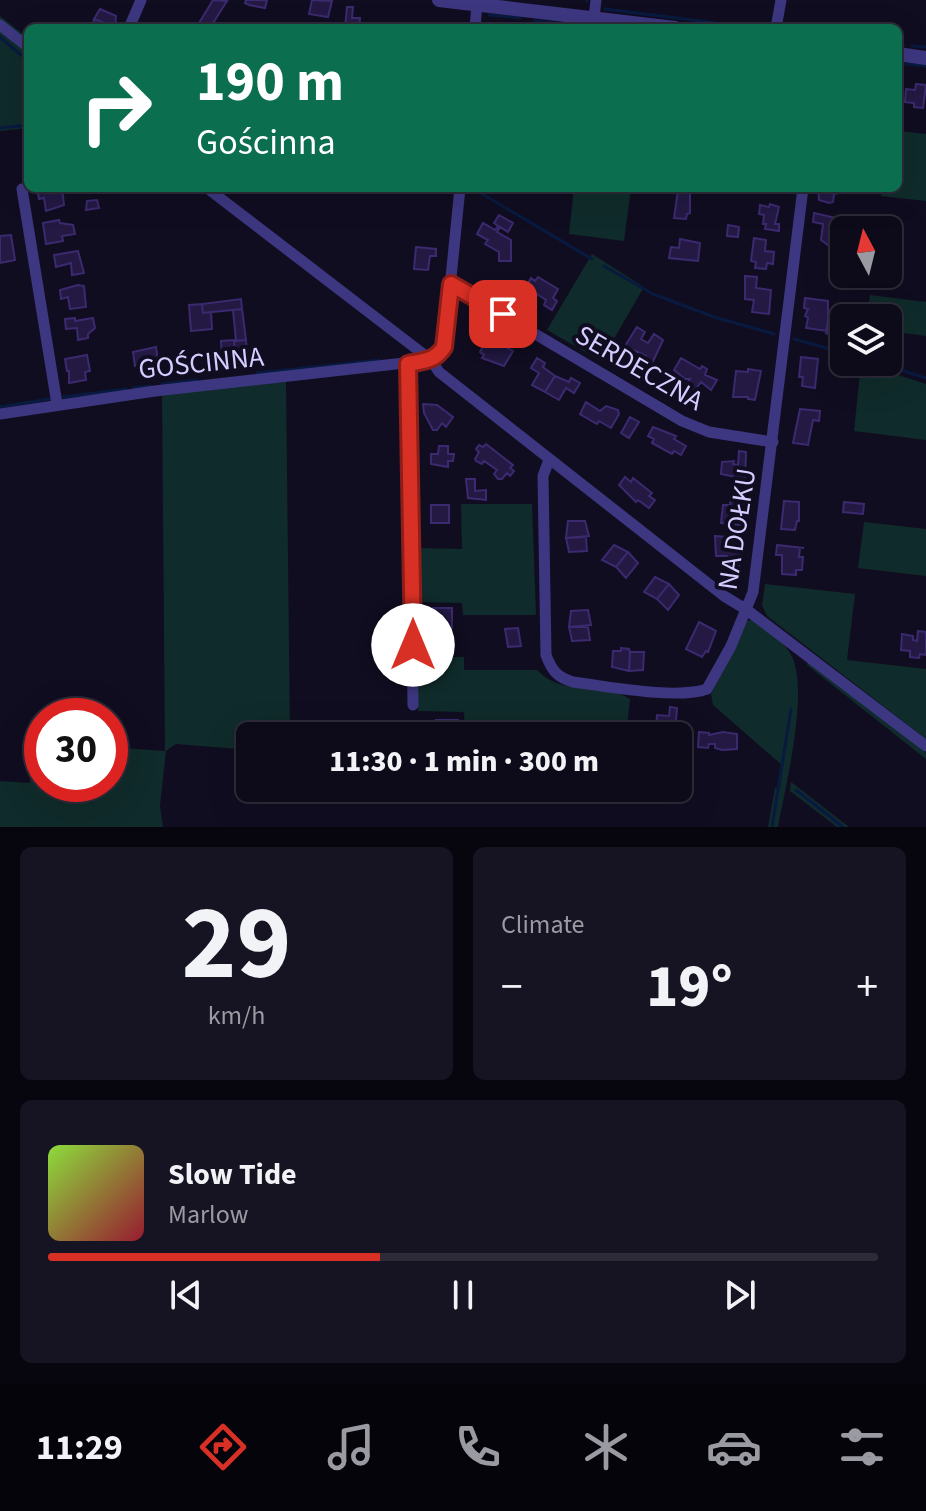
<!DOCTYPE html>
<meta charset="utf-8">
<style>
:root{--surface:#0d0a19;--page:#161322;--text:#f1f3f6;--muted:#9a9aa2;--line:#2d2b38;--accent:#d93025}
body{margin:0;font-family:"Source Sans 3",sans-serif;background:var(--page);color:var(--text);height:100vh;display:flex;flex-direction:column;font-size:30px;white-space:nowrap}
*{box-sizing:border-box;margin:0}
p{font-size:26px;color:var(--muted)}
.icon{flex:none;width:44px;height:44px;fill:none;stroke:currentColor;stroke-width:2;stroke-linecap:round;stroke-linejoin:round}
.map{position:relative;height:827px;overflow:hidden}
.drawer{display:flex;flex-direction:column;gap:20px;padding:20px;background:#07060e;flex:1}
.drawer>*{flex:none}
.hud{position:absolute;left:24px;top:24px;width:878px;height:168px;border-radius:12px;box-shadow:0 8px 32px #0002,0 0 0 2px var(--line);background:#0b6e4f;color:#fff;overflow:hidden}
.needle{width:52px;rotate:353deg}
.controls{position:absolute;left:830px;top:216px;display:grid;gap:16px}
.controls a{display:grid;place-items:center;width:72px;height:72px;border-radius:12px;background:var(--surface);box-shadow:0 8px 32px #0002,0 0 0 2px var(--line);font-size:40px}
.speed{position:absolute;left:24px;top:698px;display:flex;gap:16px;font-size:40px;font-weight:700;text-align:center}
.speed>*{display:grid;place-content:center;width:104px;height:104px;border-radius:50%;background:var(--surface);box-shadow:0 8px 32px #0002,0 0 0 2px var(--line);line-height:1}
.speed .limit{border:12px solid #d22;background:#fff;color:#111}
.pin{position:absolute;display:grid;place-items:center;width:68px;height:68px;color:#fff;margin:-34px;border-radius:16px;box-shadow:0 4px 12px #0006}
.me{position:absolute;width:88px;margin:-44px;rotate:0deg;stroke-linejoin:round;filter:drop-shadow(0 0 6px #0008)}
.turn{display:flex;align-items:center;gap:28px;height:168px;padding:0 40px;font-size:36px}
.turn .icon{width:104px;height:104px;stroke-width:2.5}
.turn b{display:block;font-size:56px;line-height:68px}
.big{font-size:60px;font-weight:800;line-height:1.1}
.drawer .tile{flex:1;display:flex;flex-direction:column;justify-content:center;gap:12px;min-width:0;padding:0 28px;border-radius:12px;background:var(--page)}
.drawer .dial{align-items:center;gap:0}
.dial b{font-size:104px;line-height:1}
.song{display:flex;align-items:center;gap:24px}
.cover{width:96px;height:96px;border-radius:12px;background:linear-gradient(135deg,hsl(90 70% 55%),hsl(350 70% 35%))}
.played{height:8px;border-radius:4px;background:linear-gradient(90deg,var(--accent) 40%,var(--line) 40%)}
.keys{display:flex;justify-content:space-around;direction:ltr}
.heat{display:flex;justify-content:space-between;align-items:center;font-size:44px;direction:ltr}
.drawer .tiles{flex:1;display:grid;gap:20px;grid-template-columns:1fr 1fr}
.tile:last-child{grid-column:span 2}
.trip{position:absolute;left:236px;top:722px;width:456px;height:80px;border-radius:12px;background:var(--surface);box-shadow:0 8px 32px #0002,0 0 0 2px var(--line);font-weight:800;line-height:80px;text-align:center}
.menu{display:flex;height:128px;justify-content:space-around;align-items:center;background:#05040a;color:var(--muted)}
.menu .icon{width:56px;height:56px}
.menu .active{color:var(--accent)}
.menu b{font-size:36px;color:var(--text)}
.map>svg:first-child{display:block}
</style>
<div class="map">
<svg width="926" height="827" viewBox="0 0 926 827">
<rect width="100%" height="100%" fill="#110d21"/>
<!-- green -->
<path fill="#102b2b" d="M 0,16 L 28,38 L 28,128 L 0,131 Z
M 898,131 L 926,134 L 926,201 L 881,196 L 882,188 L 898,188 Z
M 574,188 L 631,188 L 624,241 L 569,234 Z
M 592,254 L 644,287 L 601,361 L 547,330 Z
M 870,295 L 926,302 L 926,336 L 888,331 L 888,318 L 867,318 Z
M 861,363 L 926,384 L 926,440 L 854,431 Z
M 286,382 L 290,736 L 250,736 L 250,750 L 176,744 L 166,751 L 160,806 L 163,827 L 0,827 L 0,781 L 30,783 L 33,741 L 42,741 L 42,784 L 110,784 L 110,747 L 165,751 L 162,393 Z
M 461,504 L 532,504 L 536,615 L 463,615 L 462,603 L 417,602 L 416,548 L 462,549 Z
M 864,522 L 926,529 L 926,576 L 858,568 Z
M 765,584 L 855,594 L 847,660 L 926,669 L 926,739 L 767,616 L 762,605 Z
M 752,620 C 765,630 782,639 790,653 C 811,687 785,787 778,827 L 768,827 L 775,788 L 780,788 L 783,766 L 713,705 L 711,694 L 747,621 Z
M 417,657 L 464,657 L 464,670 L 537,670 C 565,699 600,679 630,699 L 626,736 L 465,736 L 464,712 L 418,711 Z
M 808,661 L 926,753 L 926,759 L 807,665 Z
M 791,782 L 849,827 L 837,827 L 790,791 Z"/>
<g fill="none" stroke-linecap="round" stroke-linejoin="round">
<!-- stream -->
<path stroke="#081a3f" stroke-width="3" d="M 587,1 L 587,0
M 605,9 L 716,23
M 489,15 L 520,18
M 535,21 L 580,26
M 588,27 L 595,28
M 0,37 L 28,61
M 898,44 L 904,45
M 912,46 L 926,47
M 898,63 L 926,66
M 0,128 L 28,125
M 472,188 L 592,259
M 604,266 L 653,294 L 714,317 L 774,334
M 794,339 L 844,353
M 875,362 L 926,378
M 257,373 L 379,360
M 162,384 L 196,380
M 133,388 L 150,386
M 63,397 L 126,389
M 0,407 L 49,399
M 796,790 L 843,827
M 772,827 L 791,709"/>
</g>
<!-- building -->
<path fill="#231943" stroke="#3b2a6f" stroke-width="2" d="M 213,0 L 227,1 L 210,28 L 196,28 Z
M 246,0 L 267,0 L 265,8 L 249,5 L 245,3 Z
M 312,0 L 332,1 L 328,17 L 309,14 Z
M 347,7 L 353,7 L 352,18 L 360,18 L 359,28 L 345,28 Z
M 100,9 L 116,16 L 115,27 L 94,19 Z
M 94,19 L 115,27 L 114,28 L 92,28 Z
M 916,84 L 926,85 L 923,108 L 914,107 L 914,103 L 905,102 L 906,89 L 915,90 Z
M 62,188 L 64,205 L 46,211 L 44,198 L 39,199 L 37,189 Z
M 818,188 L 846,188 L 843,192 L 834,194 L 833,202 L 829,203 L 819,200 Z
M 678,190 L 690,192 L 690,213 L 687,214 L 686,219 L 674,218 Z
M 97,200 L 99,208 L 86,210 L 87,201 Z
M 770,204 L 779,207 L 775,224 L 779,224 L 779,231 L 765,229 L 766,224 L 763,224 L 764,215 L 759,214 L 760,205 L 769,207 Z
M 814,213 L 849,221 L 848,230 L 844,230 L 844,235 L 838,234 L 836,244 L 828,245 L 821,240 L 823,224 L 813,222 Z
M 499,215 L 513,223 L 508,232 L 500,227 L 497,232 L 511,240 L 511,261 L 499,261 L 499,252 L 485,244 L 488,240 L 477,234 L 483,223 L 495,230 L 498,226 L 494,223 Z
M 59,220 L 60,223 L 73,225 L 75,234 L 62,236 L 63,241 L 46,244 L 43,223 Z
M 728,225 L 739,227 L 738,237 L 727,236 Z
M 11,235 L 15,260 L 0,263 L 0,236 Z
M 754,238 L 766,240 L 765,251 L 774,252 L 773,264 L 767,263 L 766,269 L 755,268 L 756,262 L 751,261 Z
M 680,239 L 700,243 L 698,261 L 669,258 L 671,247 L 679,248 Z
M 416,247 L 436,249 L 436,256 L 430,256 L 428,270 L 414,269 Z
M 78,251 L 84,273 L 72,275 L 71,263 L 56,267 L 54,255 Z
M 745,276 L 757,277 L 756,288 L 771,290 L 769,314 L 752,312 L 754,300 L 745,299 Z
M 538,277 L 558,289 L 553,298 L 557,301 L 552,310 L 544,305 L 546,300 L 526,287 L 531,278 L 535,281 Z
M 78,285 L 84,286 L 86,307 L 70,309 L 68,297 L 61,299 L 60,290 Z
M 805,298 L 828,301 L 828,331 L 806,328 L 808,318 L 805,316 L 808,309 L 804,308 Z
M 241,299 L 242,309 L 203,313 L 202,304 Z
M 202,304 L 203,313 L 211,312 L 212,329 L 191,331 L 189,305 Z
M 242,309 L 246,340 L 236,341 L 233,310 Z
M 75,318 L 75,321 L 93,318 L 95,328 L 88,334 L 88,338 L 78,340 L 77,328 L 66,329 L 65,319 Z
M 828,319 L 844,324 L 844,339 L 826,333 Z
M 637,327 L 645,332 L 641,339 L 648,343 L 654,334 L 663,340 L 648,372 L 640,367 L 646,356 L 625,346 Z
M 488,337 L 513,351 L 504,366 L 482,358 L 484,355 L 480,352 Z
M 234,340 L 235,357 L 222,358 L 221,341 Z
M 246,340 L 247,356 L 235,357 L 234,341 Z
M 156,347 L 158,362 L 135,366 L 133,352 Z
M 87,355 L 90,371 L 85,372 L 86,380 L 69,383 L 69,371 L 67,371 L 65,359 Z
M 801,357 L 818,359 L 815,388 L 802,386 L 803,377 L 799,377 Z
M 537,358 L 545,363 L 543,367 L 555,376 L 545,392 L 532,385 L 539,373 L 531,368 Z
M 681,358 L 700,369 L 702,366 L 707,369 L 705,375 L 717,380 L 711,390 L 701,382 L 695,390 L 686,385 L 690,379 L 685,379 L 674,370 Z
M 748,369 L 761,371 L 755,400 L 748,399 L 748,397 L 733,397 L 736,371 L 748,372 Z
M 555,376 L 569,382 L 571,378 L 580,383 L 574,393 L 566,388 L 559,400 L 545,392 Z
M 586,402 L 600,411 L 606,406 L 618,410 L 619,414 L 611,428 L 599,421 L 597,424 L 580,414 Z
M 423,404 L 437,405 L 453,417 L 446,427 L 442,423 L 437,430 L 433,430 L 424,413 Z
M 800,409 L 820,411 L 819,421 L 813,420 L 808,445 L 793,443 Z
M 630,417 L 639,422 L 629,438 L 621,433 Z
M 653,427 L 676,436 L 674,439 L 686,446 L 681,455 L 674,451 L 672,454 L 652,443 L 654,439 L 648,436 Z
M 486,444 L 513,465 L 510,468 L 514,471 L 510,476 L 507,473 L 502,479 L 498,479 L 494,474 L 497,470 L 484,461 L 482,464 L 476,461 L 475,459 L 479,452 L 476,449 L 479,445 L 483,447 Z
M 439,446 L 448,446 L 448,454 L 454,454 L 453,461 L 448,461 L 448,467 L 431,464 L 431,454 L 438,454 Z
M 739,451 L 746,452 L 745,479 L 721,474 L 722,462 L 734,461 L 733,464 L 738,465 Z
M 625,477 L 631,482 L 633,478 L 652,493 L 649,496 L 655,500 L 649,508 L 638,500 L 636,502 L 619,485 Z
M 466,479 L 475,479 L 475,491 L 486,490 L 486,500 L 468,498 Z
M 731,497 L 743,498 L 740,525 L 721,523 L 723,505 L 730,505 Z
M 784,501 L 799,502 L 799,521 L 797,521 L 795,530 L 781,529 Z
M 844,502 L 864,504 L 863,514 L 843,512 Z
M 431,505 L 449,505 L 449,523 L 431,523 Z
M 568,521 L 585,521 L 589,536 L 566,538 Z
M 715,536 L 726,537 L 725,544 L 743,546 L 738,570 L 725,568 L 727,556 L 716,556 Z
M 586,537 L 587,551 L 569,552 L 566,538 Z
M 614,545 L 628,552 L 616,567 L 602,560 Z
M 777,545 L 804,548 L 800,548 L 799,557 L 803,557 L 802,570 L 796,570 L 796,575 L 782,574 L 782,555 L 776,555 Z
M 628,552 L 638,563 L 626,578 L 616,567 Z
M 655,577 L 669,584 L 657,599 L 644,592 Z
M 669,584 L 679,595 L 668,610 L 657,599 Z
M 433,608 L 452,608 L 452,628 L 437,629 L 437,620 L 433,620 Z
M 588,610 L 591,625 L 569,627 L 571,611 Z
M 699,622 L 716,631 L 708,652 L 706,651 L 702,657 L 686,649 Z
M 569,627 L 588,627 L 590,640 L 572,641 Z
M 518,628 L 521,646 L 508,647 L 505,629 Z
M 918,631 L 926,632 L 926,655 L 920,654 L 919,658 L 910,657 L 910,651 L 901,650 L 902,634 L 913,636 L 913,640 L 917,641 Z
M 621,648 L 629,649 L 630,652 L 629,671 L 612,667 L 613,651 L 621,651 Z
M 630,652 L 644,652 L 643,670 L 629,671 Z
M 670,707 L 677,708 L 675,731 L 656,729 L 657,715 L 669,716 Z
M 436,720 L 458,720 L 459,733 L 436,736 Z
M 699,732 L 709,733 L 709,735 L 723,732 L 737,734 L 737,749 L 722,750 L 715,748 L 715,744 L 709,744 L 708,748 L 698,747 Z"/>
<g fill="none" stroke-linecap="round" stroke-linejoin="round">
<!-- minor -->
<path stroke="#3d3781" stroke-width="11" d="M 594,18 L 596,0
M 0,25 L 28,47
M 129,28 L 141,0
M 475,28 L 477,4
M 776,28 L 781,0
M 207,188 L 431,360 L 439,372 L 724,596 L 747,610 L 926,746
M 22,189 L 57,404
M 451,284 L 682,421 L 709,432 L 773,442
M 408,364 L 413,705
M 0,414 L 155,391 L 431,360 L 439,355 L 444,347 L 460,188
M 549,460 L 543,476 L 546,655 C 552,671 557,677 573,682 C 606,686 677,700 707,689 L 731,646 L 753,592 L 803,188"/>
<!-- tertiary -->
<path stroke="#3d3781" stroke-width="14" d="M 439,0 L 675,28
M 898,54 L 926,58"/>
</g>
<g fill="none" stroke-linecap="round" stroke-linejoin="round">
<defs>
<path id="route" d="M 413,645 L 408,364 C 424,361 435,361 444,347 L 451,284 L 503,314"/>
</defs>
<!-- route casing -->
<use href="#route" stroke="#8d1f18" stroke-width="20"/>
<!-- route -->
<use href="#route" stroke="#d93025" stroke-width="14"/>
</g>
<g text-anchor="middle" stroke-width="8" stroke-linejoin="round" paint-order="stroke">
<!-- street labels -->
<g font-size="28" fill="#d5cdff" stroke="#110d21">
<text transform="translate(201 362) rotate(-6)" y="10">GOŚCINNA</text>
<text transform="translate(640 367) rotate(30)" y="10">SERDECZNA</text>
<text transform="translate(736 529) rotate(-81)" y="10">NA DOŁKU</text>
</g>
</g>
</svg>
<div class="controls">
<a><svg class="needle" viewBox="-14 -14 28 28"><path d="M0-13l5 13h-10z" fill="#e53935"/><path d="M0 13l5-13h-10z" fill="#9a9aa2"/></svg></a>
<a><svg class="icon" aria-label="layers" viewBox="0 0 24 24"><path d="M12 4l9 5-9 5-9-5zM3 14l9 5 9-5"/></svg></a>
</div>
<div class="speed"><div class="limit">30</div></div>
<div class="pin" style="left:503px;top:314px;background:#d93025"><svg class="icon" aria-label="arrive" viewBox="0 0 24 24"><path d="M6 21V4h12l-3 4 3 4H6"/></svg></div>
<svg class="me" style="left:413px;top:645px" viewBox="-20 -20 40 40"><circle r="19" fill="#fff"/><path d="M0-13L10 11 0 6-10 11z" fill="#d93025"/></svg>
<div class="trip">11:30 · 1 min · 300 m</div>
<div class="hud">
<div class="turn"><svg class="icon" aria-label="right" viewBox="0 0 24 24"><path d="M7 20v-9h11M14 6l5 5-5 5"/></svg><div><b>190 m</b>Gościnna</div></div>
</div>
</div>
<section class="drawer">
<div class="tiles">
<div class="tile dial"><b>29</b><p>km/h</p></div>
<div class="tile"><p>Climate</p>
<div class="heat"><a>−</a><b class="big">19°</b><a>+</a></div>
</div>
<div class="tile">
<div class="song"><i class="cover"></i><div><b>Slow Tide</b><p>Marlow</p></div></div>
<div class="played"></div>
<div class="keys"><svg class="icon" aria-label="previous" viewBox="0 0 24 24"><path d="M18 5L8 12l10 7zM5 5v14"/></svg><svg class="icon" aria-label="pause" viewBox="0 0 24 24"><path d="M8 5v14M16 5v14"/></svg><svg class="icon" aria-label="next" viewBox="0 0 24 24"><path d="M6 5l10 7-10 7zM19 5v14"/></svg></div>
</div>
</div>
</section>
<nav class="menu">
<b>11:29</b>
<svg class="icon active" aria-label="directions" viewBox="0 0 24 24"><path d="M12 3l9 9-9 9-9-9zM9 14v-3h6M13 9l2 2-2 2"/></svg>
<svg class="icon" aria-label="music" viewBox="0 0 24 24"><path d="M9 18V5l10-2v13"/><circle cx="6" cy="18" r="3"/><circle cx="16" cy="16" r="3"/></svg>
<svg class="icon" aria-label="phone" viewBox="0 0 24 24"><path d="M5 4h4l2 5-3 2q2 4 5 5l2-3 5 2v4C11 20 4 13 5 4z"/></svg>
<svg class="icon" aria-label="climate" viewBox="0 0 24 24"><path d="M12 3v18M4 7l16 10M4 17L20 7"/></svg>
<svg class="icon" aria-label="car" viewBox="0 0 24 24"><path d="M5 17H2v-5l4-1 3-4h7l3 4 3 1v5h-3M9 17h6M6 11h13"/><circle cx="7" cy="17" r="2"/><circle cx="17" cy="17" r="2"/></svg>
<svg class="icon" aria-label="filters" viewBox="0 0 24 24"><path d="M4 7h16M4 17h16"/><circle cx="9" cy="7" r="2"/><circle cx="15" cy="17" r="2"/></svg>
</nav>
